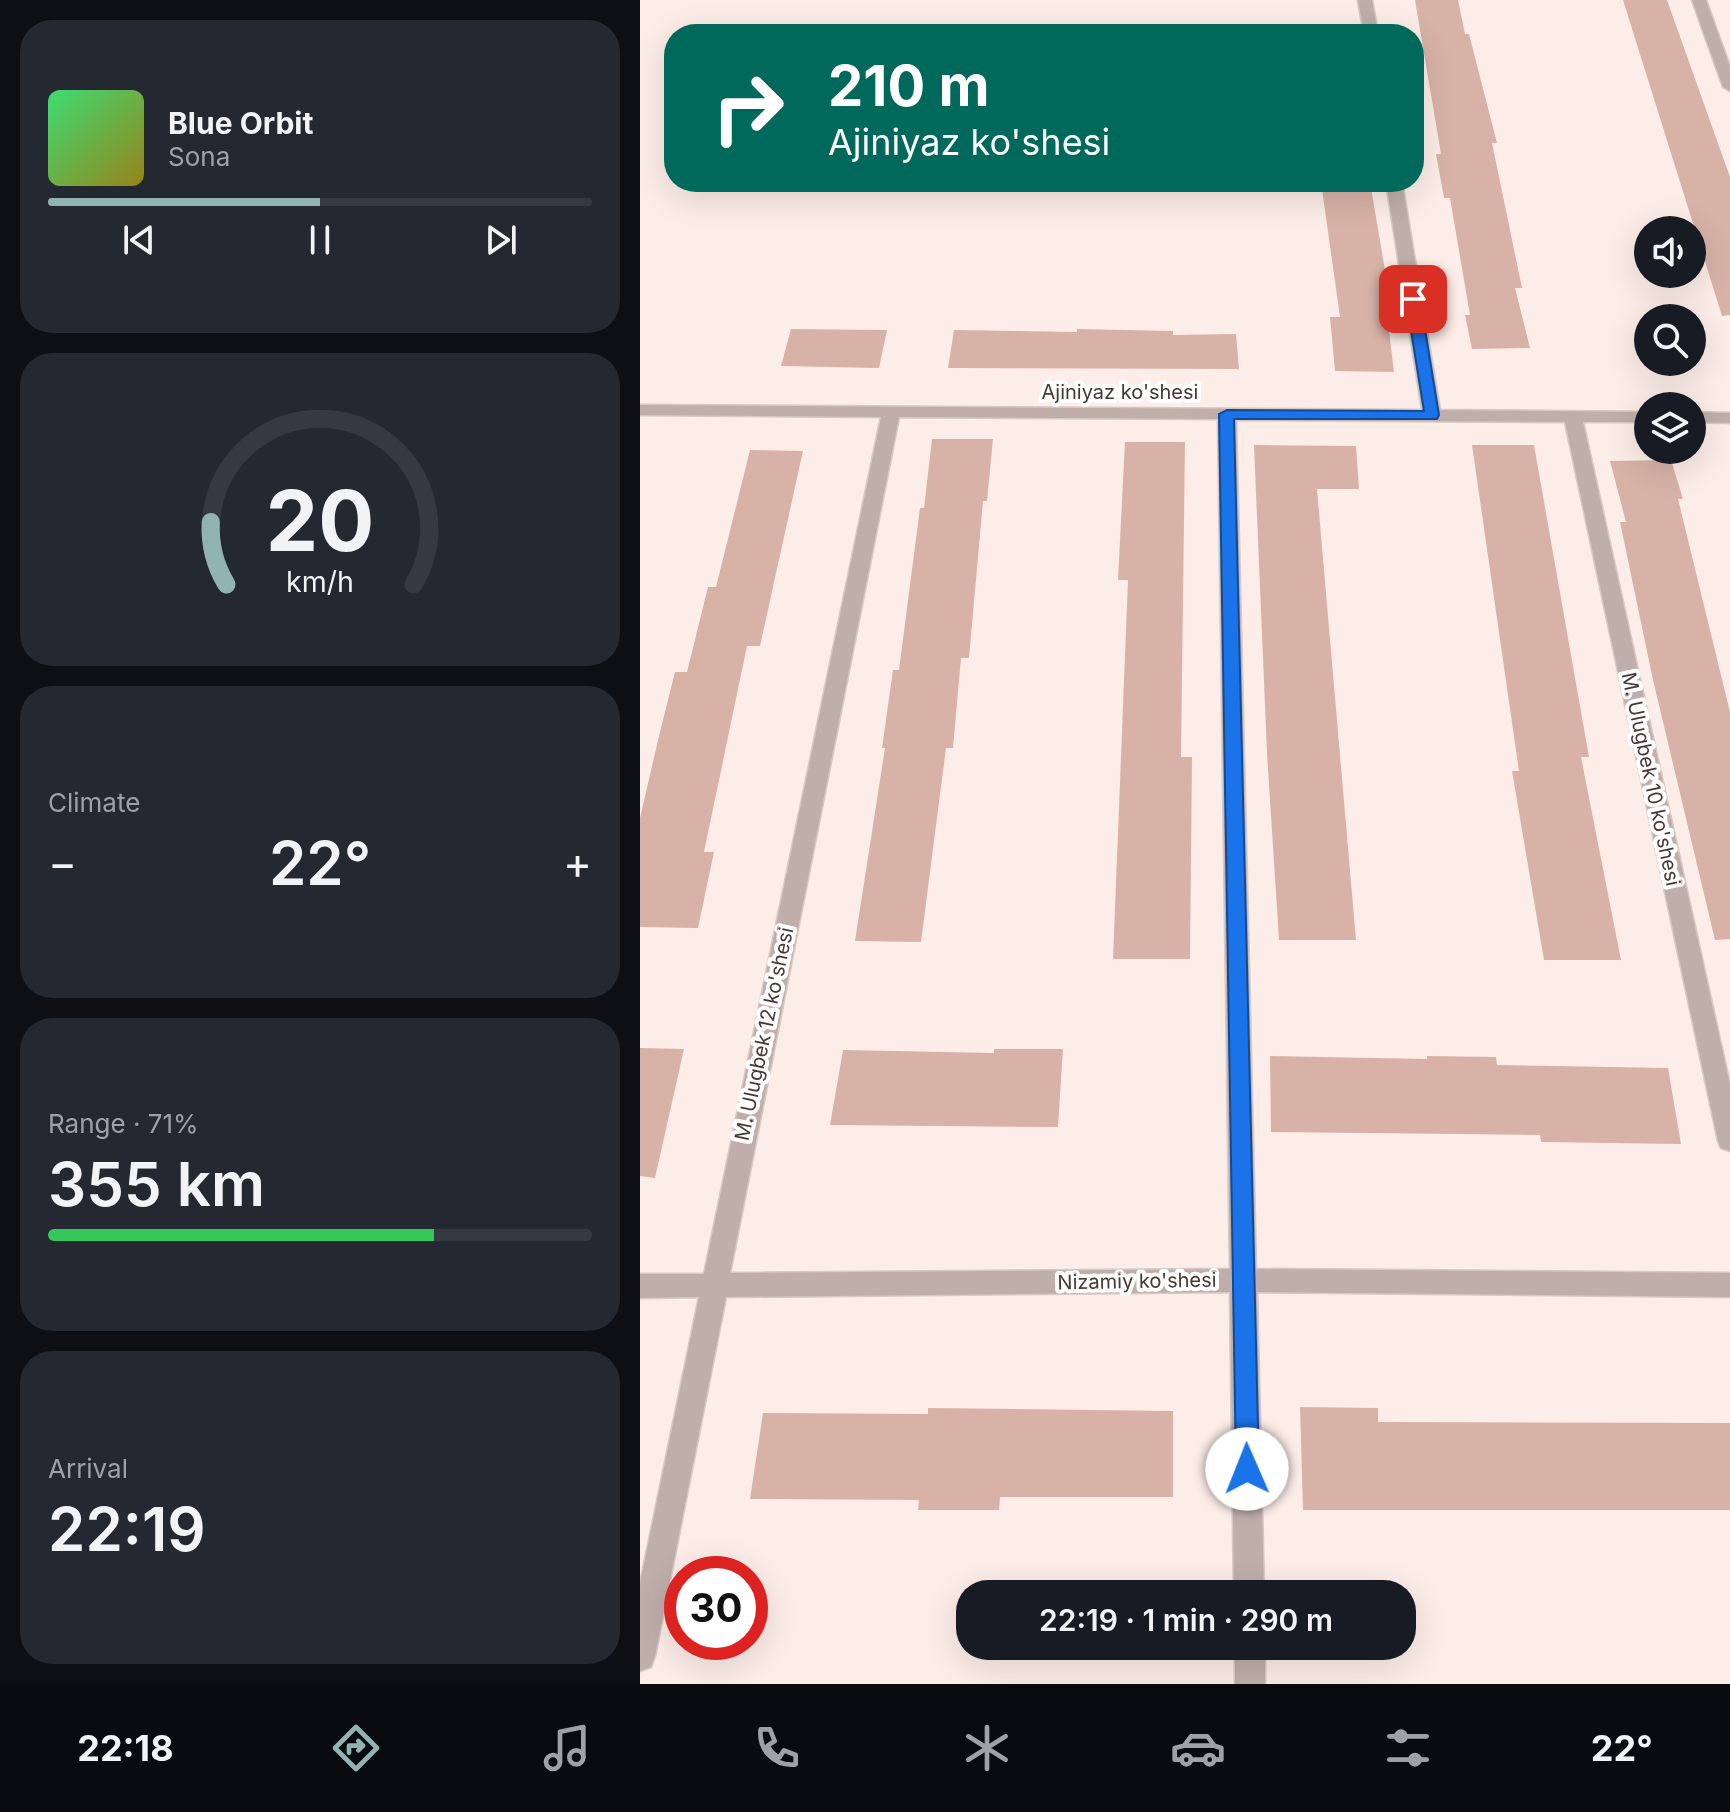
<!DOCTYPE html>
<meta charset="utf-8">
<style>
:root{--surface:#171b24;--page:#242831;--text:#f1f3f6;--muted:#9ea1a6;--line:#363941;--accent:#91b4b2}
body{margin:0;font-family:Inter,sans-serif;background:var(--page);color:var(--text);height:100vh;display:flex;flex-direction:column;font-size:30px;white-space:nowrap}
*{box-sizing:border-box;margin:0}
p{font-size:26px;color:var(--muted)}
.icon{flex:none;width:44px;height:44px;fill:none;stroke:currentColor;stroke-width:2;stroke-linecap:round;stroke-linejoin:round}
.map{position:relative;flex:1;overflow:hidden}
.side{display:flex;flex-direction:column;gap:20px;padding:20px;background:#0d0f14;width:640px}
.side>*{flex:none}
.banner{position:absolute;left:24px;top:24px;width:760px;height:168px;border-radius:32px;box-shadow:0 8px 32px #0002;background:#00695c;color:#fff;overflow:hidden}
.controls{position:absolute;left:994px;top:216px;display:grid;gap:16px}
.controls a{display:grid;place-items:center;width:72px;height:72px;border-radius:50%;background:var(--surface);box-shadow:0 8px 32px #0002;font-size:40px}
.speed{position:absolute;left:24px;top:1556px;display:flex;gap:16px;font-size:40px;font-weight:700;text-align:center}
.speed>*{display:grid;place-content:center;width:104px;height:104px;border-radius:50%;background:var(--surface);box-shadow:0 8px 32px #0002;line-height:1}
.speed .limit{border:12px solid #d22;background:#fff;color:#111}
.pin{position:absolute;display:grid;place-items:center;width:68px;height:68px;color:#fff;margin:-34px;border-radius:16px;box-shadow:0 4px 12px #0006}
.me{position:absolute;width:88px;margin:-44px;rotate:359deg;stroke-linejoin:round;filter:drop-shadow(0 0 6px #0008)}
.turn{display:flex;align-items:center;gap:28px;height:168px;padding:0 32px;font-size:36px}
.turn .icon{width:104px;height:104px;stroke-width:2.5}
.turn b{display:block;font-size:56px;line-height:68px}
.big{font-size:60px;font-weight:600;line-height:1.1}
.side .tile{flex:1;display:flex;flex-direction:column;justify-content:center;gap:12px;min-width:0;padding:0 28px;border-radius:32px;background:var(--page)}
.side .dial{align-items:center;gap:0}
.dial svg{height:208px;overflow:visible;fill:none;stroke:var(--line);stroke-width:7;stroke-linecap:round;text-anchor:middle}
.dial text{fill:var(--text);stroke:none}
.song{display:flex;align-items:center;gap:24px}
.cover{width:96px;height:96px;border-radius:12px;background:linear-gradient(135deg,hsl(140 70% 55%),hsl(50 70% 35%))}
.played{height:8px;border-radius:4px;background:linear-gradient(90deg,var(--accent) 50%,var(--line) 50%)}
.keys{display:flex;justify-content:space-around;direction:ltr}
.heat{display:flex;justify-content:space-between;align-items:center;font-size:44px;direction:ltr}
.charge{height:12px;border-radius:6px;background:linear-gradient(90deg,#34c759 71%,var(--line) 0)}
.trip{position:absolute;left:316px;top:1580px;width:460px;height:80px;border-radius:32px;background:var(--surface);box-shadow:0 8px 32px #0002;font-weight:600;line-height:80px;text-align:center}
.dock{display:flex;height:128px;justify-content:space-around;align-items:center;background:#090b0e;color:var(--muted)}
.dock .icon{width:56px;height:56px}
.dock .current{color:var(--accent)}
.dock b{font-size:36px;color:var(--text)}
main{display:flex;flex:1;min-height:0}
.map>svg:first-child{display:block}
</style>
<main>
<section class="side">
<div class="tile">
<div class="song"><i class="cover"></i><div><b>Blue Orbit</b><p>Sona</p></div></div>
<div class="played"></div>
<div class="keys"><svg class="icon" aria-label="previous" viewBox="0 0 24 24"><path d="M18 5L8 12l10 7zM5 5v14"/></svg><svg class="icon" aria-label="pause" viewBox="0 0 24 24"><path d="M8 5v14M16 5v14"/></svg><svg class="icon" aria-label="next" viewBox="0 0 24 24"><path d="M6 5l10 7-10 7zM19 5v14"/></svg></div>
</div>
<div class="tile dial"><svg viewBox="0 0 100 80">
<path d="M14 69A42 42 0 1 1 86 69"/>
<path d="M14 69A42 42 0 0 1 8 45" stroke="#91b4b2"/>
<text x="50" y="56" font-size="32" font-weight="700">20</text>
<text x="50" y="72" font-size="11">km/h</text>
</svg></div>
<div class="tile"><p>Climate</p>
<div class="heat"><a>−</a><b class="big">22°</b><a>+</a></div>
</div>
<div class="tile"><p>Range · 71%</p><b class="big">355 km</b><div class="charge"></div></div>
<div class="tile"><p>Arrival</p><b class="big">22:19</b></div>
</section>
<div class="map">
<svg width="1090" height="1684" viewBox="0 0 1090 1684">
<rect width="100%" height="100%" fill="#fdede8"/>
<!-- building -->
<path fill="#d8b2a7" d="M 775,0 L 818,0 L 825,34 L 829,34 L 857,143 L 852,143 L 882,288 L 875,288 L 890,348 L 832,349 L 825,315 L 830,315 L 810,198 L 804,198 L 796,154 L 801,154 Z
M 983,0 L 1027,0 L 1090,177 L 1090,315 L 1082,316 Z
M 681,182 L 730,182 L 747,282 L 743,282 L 754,372 L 695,371 L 690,317 L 700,317 Z
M 151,329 L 247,330 L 239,368 L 141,366 Z
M 437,329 L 533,331 L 533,335 L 596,334 L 599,369 L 308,368 L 314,330 L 437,332 Z
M 292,439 L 353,439 L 347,501 L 343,501 L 329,658 L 321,658 L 313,748 L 306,748 L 281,942 L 215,941 L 245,748 L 242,748 L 253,670 L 259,670 L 280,508 L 284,508 Z
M 485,442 L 545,442 L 541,757 L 552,757 L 550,959 L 473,959 L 488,580 L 478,580 Z
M 614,445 L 716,446 L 719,489 L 677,489 L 716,940 L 639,940 L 627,753 Z
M 832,445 L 894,445 L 949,757 L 941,757 L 981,960 L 904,960 L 872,771 L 879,771 Z
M 110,450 L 163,451 L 120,646 L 107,646 L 64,852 L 74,852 L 58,928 L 0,927 L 0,818 L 19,736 L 35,672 L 47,672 L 68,587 L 76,587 Z
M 1031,460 L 1043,499 L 1038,499 L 1090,712 L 1090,939 L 1075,940 L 1013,680 L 980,522 L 986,522 L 970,461 Z
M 0,1048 L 44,1049 L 15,1178 L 0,1176 Z
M 354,1049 L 423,1049 L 418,1127 L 190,1125 L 203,1050 L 354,1053 Z
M 630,1056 L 787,1059 L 787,1056 L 856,1057 L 857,1065 L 1028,1068 L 1041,1144 L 901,1142 L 900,1135 L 631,1132 Z
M 660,1407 L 738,1408 L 738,1422 L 1090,1423 L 1090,1510 L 663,1510 Z
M 288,1408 L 533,1411 L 533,1497 L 360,1497 L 359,1510 L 278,1510 L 279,1500 L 110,1499 L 123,1413 L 288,1414 Z"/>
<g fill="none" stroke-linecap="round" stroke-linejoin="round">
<defs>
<path id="minor" d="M 718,0 L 732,0 L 738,34 L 724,34 Z
M 1052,0 L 1066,0 L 1090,67 L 1090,91 L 1083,87 Z
M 746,182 L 762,182 L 800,410 L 1008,412 L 1008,422 L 943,422 L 1090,1085 L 1090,1151 L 1081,1148 L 1078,1141 L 925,422 L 596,420 L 616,1269 L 1090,1273 L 1090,1297 L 617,1292 L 624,1594 L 594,1594 L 590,1292 L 86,1297 L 15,1656 L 11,1667 L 0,1671 L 0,1584 L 59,1297 L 0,1298 L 0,1274 L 64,1274 L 241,417 L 0,415 L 0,405 L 782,410 ZM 259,417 L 578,419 L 590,1269 L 90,1273 Z
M 1052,412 L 1090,413 L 1090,423 L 1052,422 Z
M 595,1646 L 625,1646 L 625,1684 L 595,1684 Z"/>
</defs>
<!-- minor casing -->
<use href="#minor" stroke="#d9c9c4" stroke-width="3"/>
<!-- minor -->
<use href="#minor" fill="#bfaea9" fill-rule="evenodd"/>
</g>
<!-- route -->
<path fill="#1a73e8" stroke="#114b97" stroke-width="2" d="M 773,295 L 780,299 L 799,415 L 797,419 L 594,419 L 619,1469 L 616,1476 L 607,1480 L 599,1476 L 596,1469 L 579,414 L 587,410 L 784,411 L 766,299 Z"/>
<g text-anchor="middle" stroke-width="8" stroke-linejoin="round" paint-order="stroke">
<!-- street labels -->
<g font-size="20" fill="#483834" stroke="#fefefe">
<text x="480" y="399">Ajiniyaz ko'shesi</text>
<text transform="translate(1011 779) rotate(78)" y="7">M. Ulugbek 10 ko'shesi</text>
<text transform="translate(124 1034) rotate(-78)" y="7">M. Ulugbek 12 ko'shesi</text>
<text transform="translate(497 1281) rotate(-1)" y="7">Nizamiy ko'shesi</text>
</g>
</g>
</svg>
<div class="controls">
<a><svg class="icon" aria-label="sound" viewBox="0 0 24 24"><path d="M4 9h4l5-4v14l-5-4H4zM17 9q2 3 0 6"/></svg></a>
<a><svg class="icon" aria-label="search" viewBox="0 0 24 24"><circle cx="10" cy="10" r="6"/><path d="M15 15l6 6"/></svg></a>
<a><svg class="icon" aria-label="layers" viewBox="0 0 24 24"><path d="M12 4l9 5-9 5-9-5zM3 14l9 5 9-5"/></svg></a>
</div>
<div class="speed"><div class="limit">30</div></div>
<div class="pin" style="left:773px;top:299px;background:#d93025"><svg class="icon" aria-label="arrive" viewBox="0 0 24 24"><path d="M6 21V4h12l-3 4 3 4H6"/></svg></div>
<svg class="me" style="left:607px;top:1469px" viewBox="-20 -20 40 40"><circle r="19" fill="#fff"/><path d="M0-13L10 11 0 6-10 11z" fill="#1a73e8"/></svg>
<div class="trip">22:19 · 1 min · 290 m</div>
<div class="banner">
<div class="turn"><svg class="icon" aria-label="right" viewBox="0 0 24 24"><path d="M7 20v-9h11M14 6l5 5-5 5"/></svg><div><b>210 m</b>Ajiniyaz ko'shesi</div></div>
</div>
</div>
</main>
<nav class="dock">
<b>22:18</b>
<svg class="icon current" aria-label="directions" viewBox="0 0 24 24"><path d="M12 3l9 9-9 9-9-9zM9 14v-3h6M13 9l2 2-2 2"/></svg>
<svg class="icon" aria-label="music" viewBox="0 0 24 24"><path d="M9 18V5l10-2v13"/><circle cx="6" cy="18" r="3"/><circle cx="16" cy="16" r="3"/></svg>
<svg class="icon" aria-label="phone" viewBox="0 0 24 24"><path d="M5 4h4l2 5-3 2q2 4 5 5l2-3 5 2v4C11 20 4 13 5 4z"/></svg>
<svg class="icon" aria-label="climate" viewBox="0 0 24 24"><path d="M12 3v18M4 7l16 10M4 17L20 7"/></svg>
<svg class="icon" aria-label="car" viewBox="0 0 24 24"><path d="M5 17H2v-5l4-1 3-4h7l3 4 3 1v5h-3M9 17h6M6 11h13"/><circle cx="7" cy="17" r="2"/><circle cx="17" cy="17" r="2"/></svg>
<svg class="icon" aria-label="filters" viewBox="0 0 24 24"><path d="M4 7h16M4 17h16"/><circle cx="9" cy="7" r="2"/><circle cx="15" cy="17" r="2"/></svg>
<b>22°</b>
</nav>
